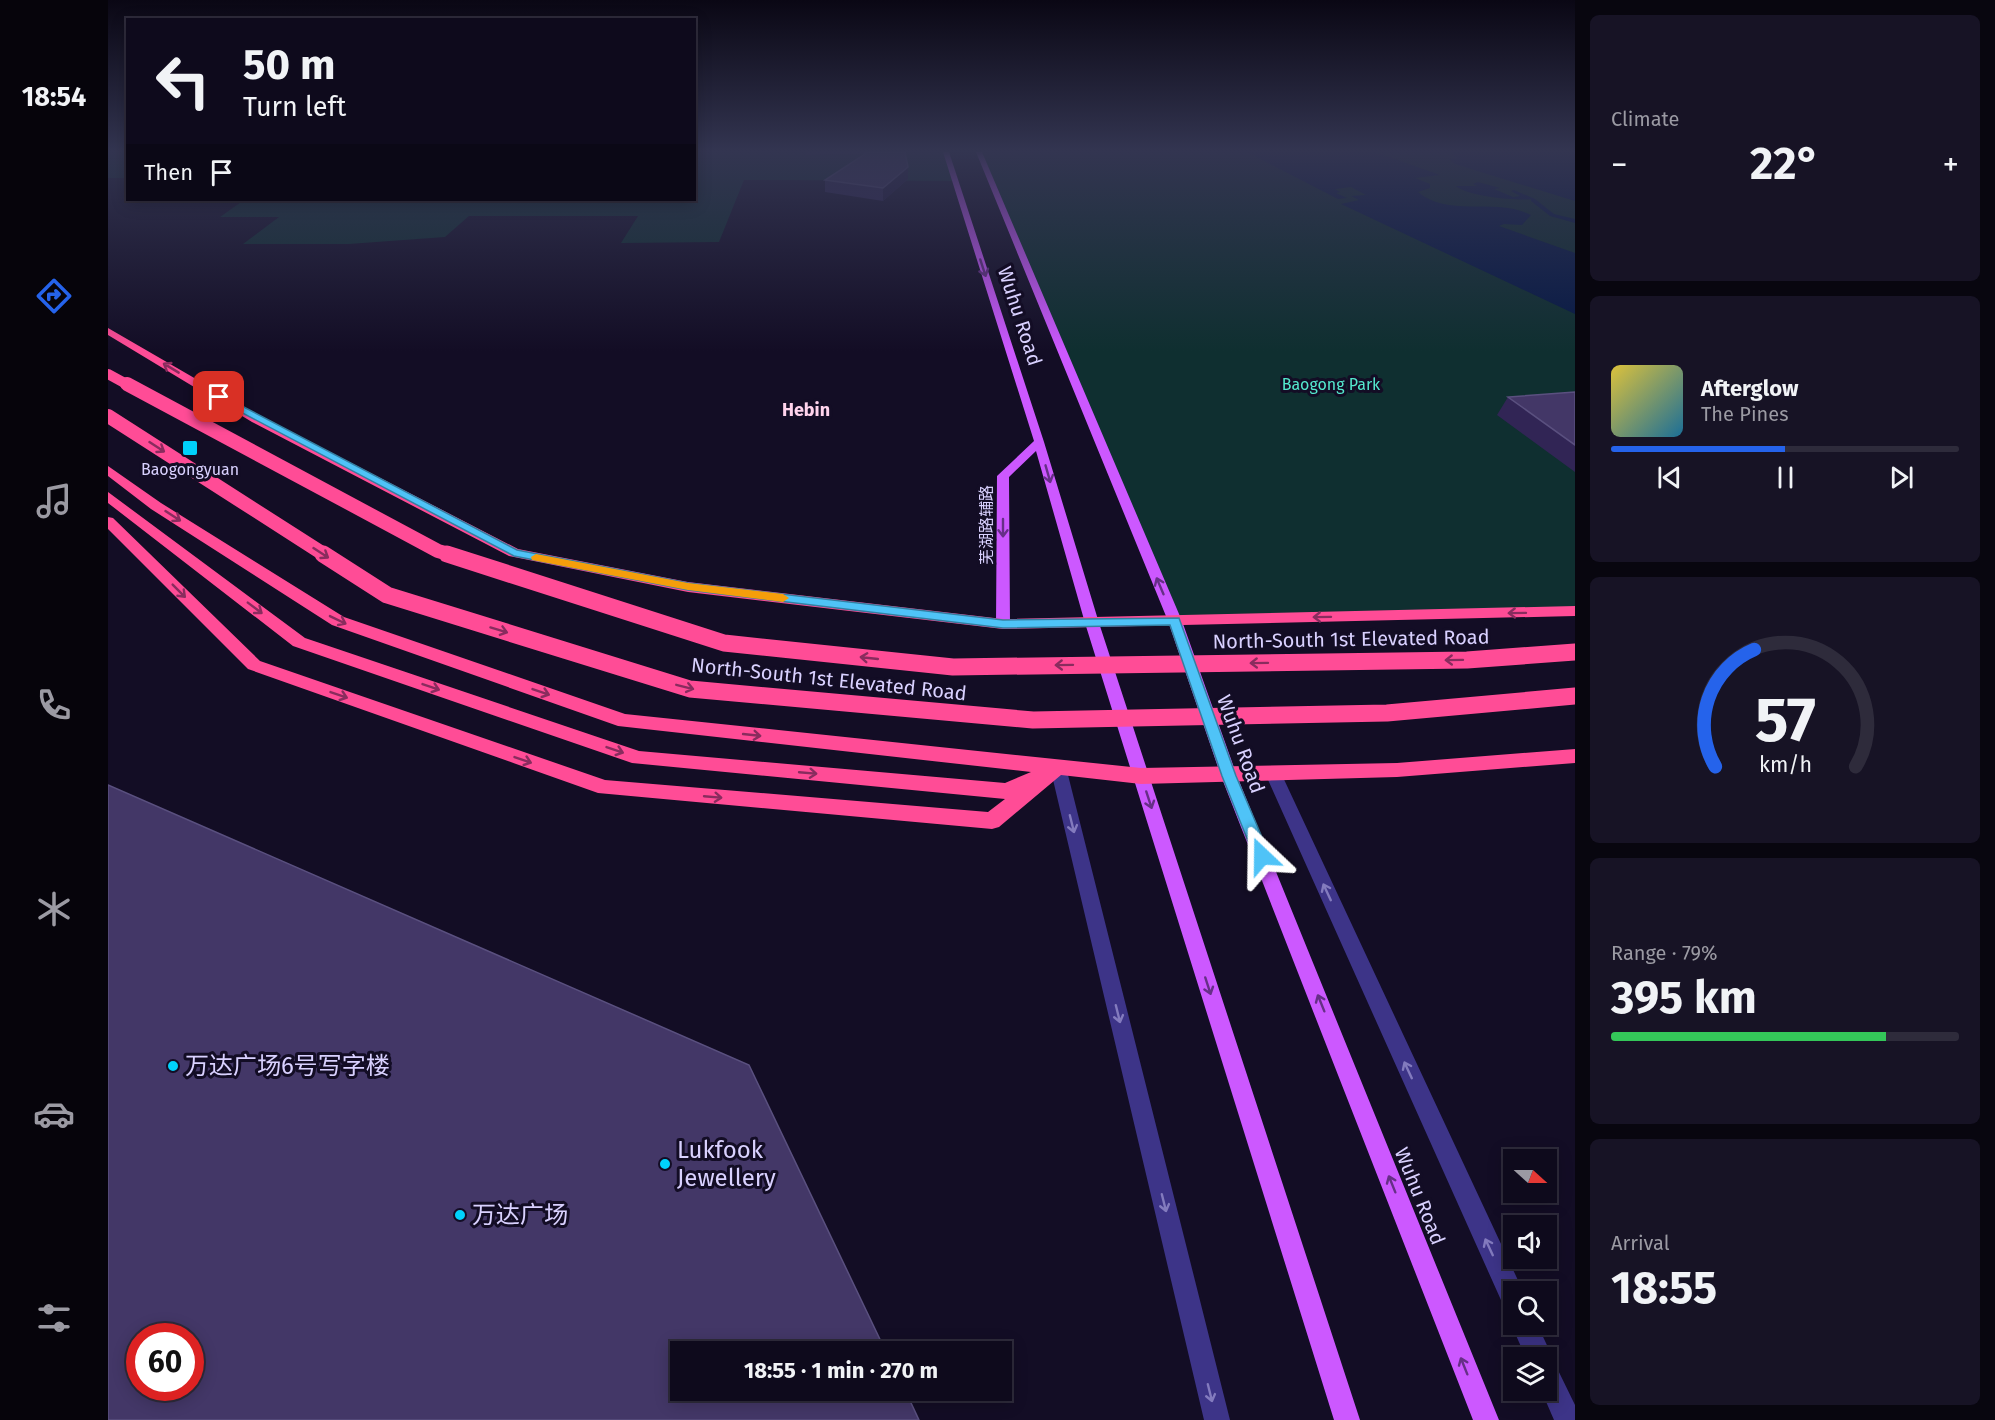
<!DOCTYPE html>
<meta charset="utf-8">
<style>
:root{--surface:#0e0a1c;--page:#171325;--text:#f1f3f6;--muted:#9b9aa3;--line:#2e2b3b;--accent:#2563eb}
body{margin:0;font-family:"Fira Sans","Noto Sans SC",sans-serif;background:var(--page);color:var(--text);height:100vh;display:flex;flex-direction:column;font-size:22px;white-space:nowrap}
*{box-sizing:border-box;margin:0}
p{font-size:20px;color:var(--muted)}
.icon{flex:none;width:33px;height:33px;fill:none;stroke:currentColor;stroke-width:2;stroke-linecap:round;stroke-linejoin:round}
.map{position:relative;flex:1;overflow:hidden}
.drawer{display:flex;flex-direction:column;gap:15px;padding:15px;background:#08060f;width:420px}
.drawer>*{flex:none}
.hud{position:absolute;left:18px;top:18px;width:570px;height:183px;border-radius:0px;box-shadow:0 3px 15px #0003,0 0 0 2px var(--line);background:#0e0a1c;color:var(--text);overflow:hidden}
.needle{width:39px;rotate:111deg}
.tools{position:absolute;left:1395px;top:1149px;display:grid;gap:12px}
.tools a{display:grid;place-items:center;width:54px;height:54px;border-radius:0px;background:var(--surface);box-shadow:0 3px 15px #0003,0 0 0 2px var(--line);font-size:30px}
.speed{position:absolute;left:18px;top:1323px;display:flex;gap:12px;font-size:30px;font-weight:700;text-align:center}
.speed>*{display:grid;place-content:center;width:78px;height:78px;border-radius:50%;background:var(--surface);box-shadow:0 3px 15px #0003,0 0 0 2px var(--line);line-height:1}
.speed .limit{border:9px solid #d22;background:#fff;color:#111}
.pin{position:absolute;display:grid;place-items:center;width:51px;height:51px;color:#fff;margin:-26px;border-radius:12px;box-shadow:0 3px 9px #0006}
.me{position:absolute;width:66px;margin:-33px;rotate:337deg;stroke-linejoin:round;filter:drop-shadow(0 0 4px #0008)}
.turn{display:flex;align-items:center;gap:21px;height:126px;padding:0 18px;font-size:27px}
.turn .icon{width:78px;height:78px;stroke-width:2.5}
.turn b{display:block;font-size:42px;line-height:51px}
.then{display:flex;align-items:center;height:57px;padding:0 18px;background:#0003;gap:12px;font-size:22px}
.big{font-size:45px;font-weight:700;line-height:1.1}
.drawer .card{flex:1;display:flex;flex-direction:column;justify-content:center;gap:9px;min-width:0;padding:0 21px;border-radius:9px;background:var(--page)}
.drawer .dial{align-items:center;gap:0}
.dial svg{height:156px;overflow:visible;fill:none;stroke:var(--line);stroke-width:7;stroke-linecap:round;text-anchor:middle}
.dial text{fill:var(--text);stroke:none}
.song{display:flex;align-items:center;gap:18px}
.cover{width:72px;height:72px;border-radius:9px;background:linear-gradient(135deg,hsl(50 70% 55%),hsl(200 70% 35%))}
.played{height:6px;border-radius:3px;background:linear-gradient(90deg,var(--accent) 50%,var(--line) 50%)}
.keys{display:flex;justify-content:space-around;direction:ltr}
.heat{display:flex;justify-content:space-between;align-items:center;font-size:33px;direction:ltr}
.charge{height:9px;border-radius:4px;background:linear-gradient(90deg,#34c759 79%,var(--line) 0)}
.trip{position:absolute;left:562px;top:1341px;width:342px;height:60px;border-radius:0px;background:var(--surface);box-shadow:0 3px 15px #0003,0 0 0 2px var(--line);font-weight:700;line-height:60px;text-align:center}
main{display:flex;flex:1;min-height:0}
.tabs{display:flex;flex-direction:column;width:108px;justify-content:space-around;align-items:center;background:#06040b;color:var(--muted)}
.tabs .icon{width:42px;height:42px}
.tabs .on{color:var(--accent)}
.tabs b{font-size:27px;color:var(--text)}
.map>svg:first-child{display:block}
</style>
<main>
<nav class="tabs">
<b>18:54</b>
<svg class="icon on" aria-label="directions" viewBox="0 0 24 24"><path d="M12 3l9 9-9 9-9-9zM9 14v-3h6M13 9l2 2-2 2"/></svg>
<svg class="icon" aria-label="music" viewBox="0 0 24 24"><path d="M9 18V5l10-2v13"/><circle cx="6" cy="18" r="3"/><circle cx="16" cy="16" r="3"/></svg>
<svg class="icon" aria-label="phone" viewBox="0 0 24 24"><path d="M5 4h4l2 5-3 2q2 4 5 5l2-3 5 2v4C11 20 4 13 5 4z"/></svg>
<svg class="icon" aria-label="climate" viewBox="0 0 24 24"><path d="M12 3v18M4 7l16 10M4 17L20 7"/></svg>
<svg class="icon" aria-label="car" viewBox="0 0 24 24"><path d="M5 17H2v-5l4-1 3-4h7l3 4 3 1v5h-3M9 17h6M6 11h13"/><circle cx="7" cy="17" r="2"/><circle cx="17" cy="17" r="2"/></svg>
<svg class="icon" aria-label="filters" viewBox="0 0 24 24"><path d="M4 7h16M4 17h16"/><circle cx="9" cy="7" r="2"/><circle cx="15" cy="17" r="2"/></svg>
</nav>
<div class="map">
<svg width="1467" height="1420" viewBox="0 0 1467 1420">
<rect width="100%" height="100%" fill="#130d25"/>
<!-- green -->
<path fill="#0f2f30" d="M 0,152 L 19,152 L 19,178 L 0,178 Z
M 587,152 L 838,152 L 847,181 L 636,180 L 611,242 L 513,243 L 530,216 L 361,216 L 337,237 L 241,244 L 135,244 L 171,217 L 112,217 L 136,200 L 586,200 Z
M 871,152 L 1467,152 L 1467,611 L 1067,621 Z"/>
<!-- water -->
<path fill="#061945" d="M 1139,152 L 1267,152 L 1332,175 L 1307,178 L 1322,184 L 1322,188 L 1310,192 C 1341,218 1389,197 1423,215 L 1414,225 L 1396,224 L 1391,226 L 1467,253 L 1467,314 L 1233,204 L 1251,200 L 1243,196 L 1258,195 L 1243,187 L 1227,189 L 1232,192 L 1228,193 L 1239,198 L 1230,199 Z
M 1349,152 L 1467,152 L 1467,201 L 1347,164 L 1342,159 L 1349,158 L 1344,154 Z
M 1370,182 L 1392,188 L 1386,189 L 1405,197 L 1412,196 L 1403,191 L 1406,190 L 1427,199 C 1411,201 1361,197 1348,186 L 1369,186 L 1365,184 Z"/>
<g fill="none" stroke-linecap="round" stroke-linejoin="round">
<!-- stream -->
<path fill="#061945" fill-rule="evenodd" d="M 1423,199 L 1427,199 L 1446,214 L 1467,219 L 1467,223 L 1442,216 L 1423,201 Z"/>
<!-- street -->
<path fill="#3d3488" fill-rule="evenodd" d="M 950,761 L 956,763 L 958,767 L 1122,1420 L 1096,1420 L 942,767 L 944,763 Z
M 1165,767 L 1171,769 L 1173,773 L 1415,1291 L 1406,1292 L 1406,1312 L 1397,1309 L 1157,773 L 1159,769 Z
M 1406,1319 L 1406,1324 L 1429,1324 L 1445,1358 L 1443,1362 L 1447,1364 L 1467,1405 L 1467,1420 L 1446,1420 L 1433,1390 L 1438,1390 L 1438,1358 L 1418,1358 L 1403,1324 Z"/>
<!-- primary -->
<path fill="#cc58ff" fill-rule="evenodd" d="M 835,152 L 841,152 L 936,442 L 991,623 L 1252,1420 L 1226,1420 L 977,623 L 928,451 L 901,477 L 902,624 L 895,628 L 888,624 L 889,476 L 926,441 Z
M 868,152 L 874,152 L 1074,621 L 1129,776 L 1391,1420 L 1365,1420 L 1113,776 L 1060,621 Z"/>
<!-- highway -->
<path fill="#ff4c96" fill-rule="evenodd" d="M 0,328 L 152,416 L 410,549 L 580,582 L 895,619 L 1467,606 L 1467,616 L 895,629 L 580,592 L 401,556 L 144,422 L 0,335 Z
M 0,466 L 53,503 L 236,617 L 517,714 L 1033,768 L 1289,763 L 1467,749 L 1467,763 L 1289,777 L 1033,784 L 953,775 L 891,827 L 884,829 L 490,793 L 140,669 L 0,529 L 0,517 L 5,518 L 152,661 L 497,780 L 880,812 L 897,799 L 524,763 L 185,646 L 0,503 L 0,492 L 197,638 L 531,751 L 897,783 L 923,772 L 510,726 L 224,625 L 43,509 L 0,476 Z"/>
<!-- highway-bridge-far2 -->
<path stroke="#ff4c96" stroke-width="10" d="M 0,374 L 22,386"/>
<!-- highway-bridge-far1 -->
<path stroke="#ff4c96" stroke-width="14" d="M 19,384 L 330,551 L 344,555
M 0,416 L 217,555"/>
<!-- highway-bridge -->
<path stroke="#ff4c96" stroke-width="17" d="M 215,554 L 279,595 L 582,689 L 925,720 L 1279,713 L 1467,696
M 339,554 L 616,643 L 845,667 L 1359,660 L 1467,652"/>
</g>
<!-- wall -->
<path fill="#312555" d="M 698,152 L 797,152 L 800,167 L 800,179 L 775,201 L 717,192 L 717,180 L 757,154 L 698,155 Z
M 1467,392 L 1467,472 L 1389,415 L 1400,397 Z"/>
<!-- shaded-wall -->
<path fill="#1d143a" d="M 800,167 L 800,179 L 775,201 L 775,188 Z"/>
<!-- building -->
<path fill="#433767" stroke="#5a507f" stroke-width="1.5" fill-rule="evenodd" d="M 760,152 L 797,152 L 800,167 L 775,188 L 717,180 Z
M 1467,392 L 1467,445 L 1400,397 Z
M 0,785 L 641,1065 L 778,1352 L 573,1352 L 573,1390 L 797,1390 L 811,1420 L 0,1420 ZM 32,1336 L 82,1336 L 82,1388 L 32,1388 Z"/>
<!-- one-way arrows -->
<defs><path id="oneway-shaft" d="M-6 0H5M1.5-3L5.5 0L1.5 3" fill="none" stroke-width="1.6" stroke-linecap="round" stroke-linejoin="round" transform="scale(1.5)"/></defs>
<g stroke="#662f87">
<use href="#oneway-shaft" transform="translate(875 268) rotate(72)"/>
<use href="#oneway-shaft" transform="translate(940 474) rotate(74)"/>
<use href="#oneway-shaft" transform="translate(895 528) rotate(90)"/>
<use href="#oneway-shaft" transform="translate(1052 586) rotate(-113)"/>
<use href="#oneway-shaft" transform="translate(1041 800) rotate(72)"/>
<use href="#oneway-shaft" transform="translate(1100 986) rotate(72)"/>
<use href="#oneway-shaft" transform="translate(1213 1003) rotate(-112)"/>
<use href="#oneway-shaft" transform="translate(1284 1184) rotate(-112)"/>
<use href="#oneway-shaft" transform="translate(1356 1366) rotate(-112)"/>
</g>
<g stroke="#892c5e">
<use href="#oneway-shaft" transform="translate(63 368) rotate(-149)"/>
<use href="#oneway-shaft" transform="translate(49 447) rotate(33)"/>
<use href="#oneway-shaft" transform="translate(65 516) rotate(33)"/>
<use href="#oneway-shaft" transform="translate(213 553) rotate(33)"/>
<use href="#oneway-shaft" transform="translate(71 591) rotate(45)"/>
<use href="#oneway-shaft" transform="translate(147 608) rotate(37)"/>
<use href="#oneway-shaft" transform="translate(1409 613) rotate(179)"/>
<use href="#oneway-shaft" transform="translate(1214 617) rotate(179)"/>
<use href="#oneway-shaft" transform="translate(230 620) rotate(26)"/>
<use href="#oneway-shaft" transform="translate(391 630) rotate(17)"/>
<use href="#oneway-shaft" transform="translate(761 658) rotate(-174)"/>
<use href="#oneway-shaft" transform="translate(1346 660) rotate(179)"/>
<use href="#oneway-shaft" transform="translate(1151 663) rotate(179)"/>
<use href="#oneway-shaft" transform="translate(956 665) rotate(179)"/>
<use href="#oneway-shaft" transform="translate(323 687) rotate(19)"/>
<use href="#oneway-shaft" transform="translate(577 687) rotate(14)"/>
<use href="#oneway-shaft" transform="translate(433 692) rotate(19)"/>
<use href="#oneway-shaft" transform="translate(231 695) rotate(19)"/>
<use href="#oneway-shaft" transform="translate(644 735) rotate(6)"/>
<use href="#oneway-shaft" transform="translate(507 750) rotate(19)"/>
<use href="#oneway-shaft" transform="translate(415 760) rotate(19)"/>
<use href="#oneway-shaft" transform="translate(700 773) rotate(5)"/>
<use href="#oneway-shaft" transform="translate(605 797) rotate(5)"/>
</g>
<g stroke="#837bbe">
<use href="#oneway-shaft" transform="translate(964 824) rotate(76)"/>
<use href="#oneway-shaft" transform="translate(1219 892) rotate(-115)"/>
<use href="#oneway-shaft" transform="translate(1010 1014) rotate(76)"/>
<use href="#oneway-shaft" transform="translate(1300 1070) rotate(-115)"/>
<use href="#oneway-shaft" transform="translate(1056 1203) rotate(76)"/>
<use href="#oneway-shaft" transform="translate(1381 1247) rotate(-115)"/>
<use href="#oneway-shaft" transform="translate(1102 1393) rotate(76)"/>
</g>
<!-- sky -->
<linearGradient id="sky" x2="0" y2="1"><stop stop-color="#0a0714"/><stop offset="0.43" stop-color="#333551"/><stop offset="1" stop-color="#333551" stop-opacity="0"/></linearGradient>
<rect width="1467" height="351" fill="url(#sky)"/>
<!-- route -->
<path fill="#4fc3f7" stroke="#337fa1" stroke-width="1.5" d="M 111,394 L 409,550 L 580,583 L 895,620 L 1071,618 L 1128,776 L 1162,856 L 1160,861 L 1149,861 L 1146,856 L 1114,776 L 1062,625 L 895,628 L 580,590 L 406,556 L 108,399 L 107,397 Z"/>
<!-- slow -->
<path fill="#f59e0b" d="M 428,554 L 580,583 L 675,594 L 681,598 L 675,602 L 580,590 L 424,560 L 423,557 Z"/>
<!-- markers -->
<g fill="#00d2fc" stroke="#130d25" stroke-width="2">
<rect x="74" y="440" width="16" height="16" rx="3"/>
<circle cx="65" cy="1066" r="6"/>
<circle cx="557" cy="1164" r="6"/>
<circle cx="352" cy="1215" r="6"/>
</g>
<g text-anchor="middle" stroke-width="6" stroke-linejoin="round" paint-order="stroke">
<!-- far-park labels -->
<g font-size="16" fill="#54e8cd" stroke="#130d25">
<text x="1223" y="390">Baogong Park</text>
</g>
<!-- far-poi labels -->
<g font-size="16" fill="#d9d1ff" stroke="#130d25">
<text x="82" y="475">Baogongyuan</text>
</g>
<!-- far-street labels -->
<g font-size="16" fill="#d9d1ff" stroke="#130d25">
<text transform="translate(878 525) rotate(-90)" y="6">芜湖路辅路</text>
</g>
<!-- far-neighbourhood labels -->
<g font-size="18" font-weight="bold" fill="#ffd3ec" stroke="#130d25">
<text x="698" y="416">Hebin</text>
</g>
<!-- street labels -->
<g font-size="20" fill="#d9d1ff" stroke="#130d25">
<text transform="translate(912 316) rotate(72)" y="7">Wuhu Road</text>
<text transform="translate(1243 639) rotate(-1)" y="7">North-South 1st Elevated Road</text>
<text transform="translate(721 679) rotate(6)" y="7">North-South 1st Elevated Road</text>
<text transform="translate(1133 744) rotate(70)" y="7">Wuhu Road</text>
<text transform="translate(1312 1196) rotate(68)" y="7">Wuhu Road</text>
</g>
<!-- near-poi labels -->
<g font-size="24" fill="#d9d1ff" stroke="#130d25" text-anchor="start">
<text x="77" y="1074">万达广场6号写字楼</text>
<text x="569" y="1158">Lukfook<tspan x="569" dy="28">Jewellery</tspan></text>
<text x="364" y="1223">万达广场</text>
</g>
</g>
</svg>
<div class="tools">
<a><svg class="needle" viewBox="-14 -14 28 28"><path d="M0-13l5 13h-10z" fill="#e53935"/><path d="M0 13l5-13h-10z" fill="#9b9aa3"/></svg></a>
<a><svg class="icon" aria-label="sound" viewBox="0 0 24 24"><path d="M4 9h4l5-4v14l-5-4H4zM17 9q2 3 0 6"/></svg></a>
<a><svg class="icon" aria-label="search" viewBox="0 0 24 24"><circle cx="10" cy="10" r="6"/><path d="M15 15l6 6"/></svg></a>
<a><svg class="icon" aria-label="layers" viewBox="0 0 24 24"><path d="M12 4l9 5-9 5-9-5zM3 14l9 5 9-5"/></svg></a>
</div>
<div class="speed"><div class="limit">60</div></div>
<div class="pin" style="left:111px;top:397px;background:#d93025"><svg class="icon" aria-label="arrive" viewBox="0 0 24 24"><path d="M6 21V4h12l-3 4 3 4H6"/></svg></div>
<svg class="me" style="left:1154px;top:856px" viewBox="-20 -20 40 40"><path d="M0-17L14 15 0 8-14 15z" fill="#4fc3f7" stroke="#fff" stroke-width="4"/></svg>
<div class="trip">18:55 · 1 min · 270 m</div>
<div class="hud">
<div class="turn"><svg class="icon" aria-label="left" viewBox="0 0 24 24"><path d="M17 20v-9H6M10 6l-5 5 5 5"/></svg><div><b>50 m</b>Turn left</div></div>
<div class="then">Then<svg class="icon" aria-label="arrive" viewBox="0 0 24 24"><path d="M6 21V4h12l-3 4 3 4H6"/></svg></div>
</div>
</div>
<section class="drawer">
<div class="card"><p>Climate</p>
<div class="heat"><a>−</a><b class="big">22°</b><a>+</a></div>
</div>
<div class="card">
<div class="song"><i class="cover"></i><div><b>Afterglow</b><p>The Pines</p></div></div>
<div class="played"></div>
<div class="keys"><svg class="icon" aria-label="previous" viewBox="0 0 24 24"><path d="M18 5L8 12l10 7zM5 5v14"/></svg><svg class="icon" aria-label="pause" viewBox="0 0 24 24"><path d="M8 5v14M16 5v14"/></svg><svg class="icon" aria-label="next" viewBox="0 0 24 24"><path d="M6 5l10 7-10 7zM19 5v14"/></svg></div>
</div>
<div class="card dial"><svg viewBox="0 0 100 80">
<path d="M14 69A42 42 0 1 1 86 69"/>
<path d="M14 69A42 42 0 0 1 34 9" stroke="#2563eb"/>
<text x="50" y="56" font-size="32" font-weight="700">57</text>
<text x="50" y="72" font-size="11">km/h</text>
</svg></div>
<div class="card"><p>Range · 79%</p><b class="big">395 km</b><div class="charge"></div></div>
<div class="card"><p>Arrival</p><b class="big">18:55</b></div>
</section>
</main>
